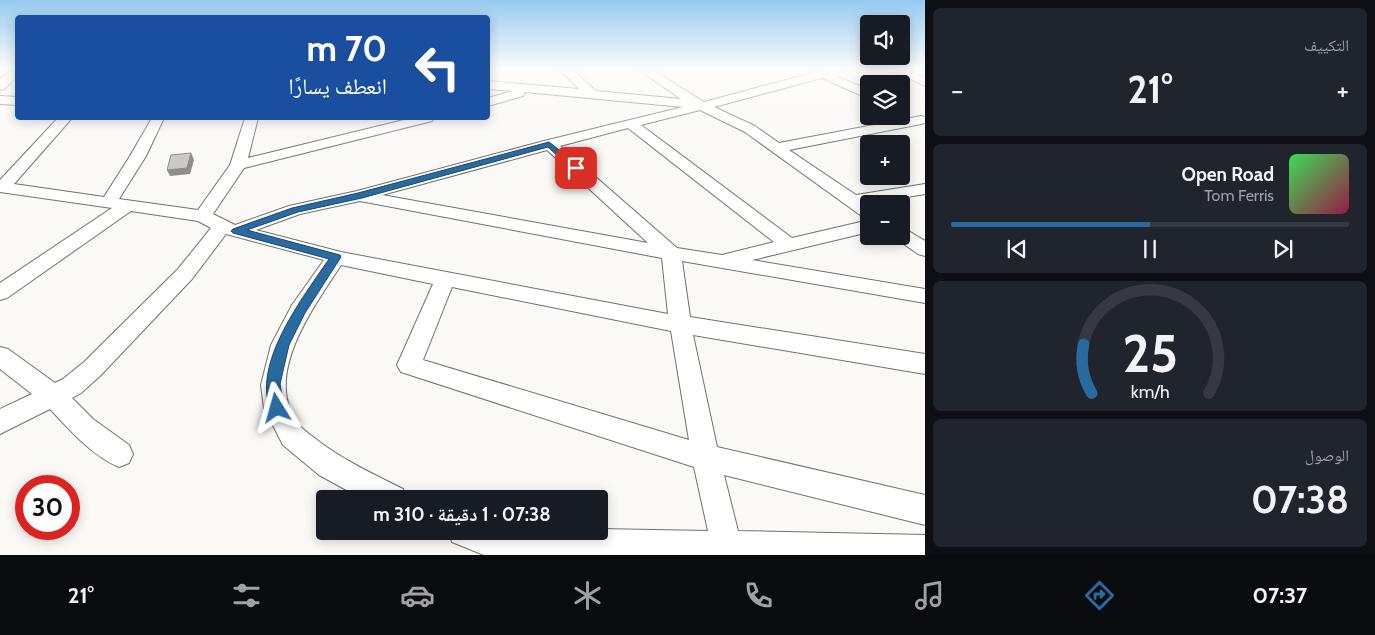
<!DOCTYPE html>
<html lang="ar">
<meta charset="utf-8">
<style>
:root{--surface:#171b24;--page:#20242c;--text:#f1f3f6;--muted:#9ea1a6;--line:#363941;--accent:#296ba0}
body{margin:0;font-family:Cabin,"Noto Naskh Arabic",sans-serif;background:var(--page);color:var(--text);direction:rtl;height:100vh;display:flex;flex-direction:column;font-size:19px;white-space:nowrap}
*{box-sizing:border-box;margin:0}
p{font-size:16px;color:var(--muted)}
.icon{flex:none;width:28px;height:28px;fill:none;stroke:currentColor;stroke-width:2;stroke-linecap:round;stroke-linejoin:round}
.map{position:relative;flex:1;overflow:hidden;direction:ltr}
.drawer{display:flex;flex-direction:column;gap:8px;padding:8px;background:#0d0f14;width:450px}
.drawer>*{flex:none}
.banner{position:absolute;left:15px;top:15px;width:475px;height:105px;border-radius:5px;box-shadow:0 2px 12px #0003;direction:rtl;background:#1a4fa0;color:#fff;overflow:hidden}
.buttons{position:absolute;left:860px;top:15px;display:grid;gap:10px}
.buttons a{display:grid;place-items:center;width:50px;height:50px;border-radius:5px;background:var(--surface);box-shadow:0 2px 12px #0003;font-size:25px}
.speed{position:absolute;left:15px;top:475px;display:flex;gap:10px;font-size:25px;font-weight:700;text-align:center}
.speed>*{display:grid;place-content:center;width:65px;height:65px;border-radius:50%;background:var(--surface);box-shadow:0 2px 12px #0003;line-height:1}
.speed .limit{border:8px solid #d22;background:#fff;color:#111}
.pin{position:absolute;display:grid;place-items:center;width:42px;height:42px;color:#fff;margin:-21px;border-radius:10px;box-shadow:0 2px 8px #0006}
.me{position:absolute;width:55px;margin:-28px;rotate:352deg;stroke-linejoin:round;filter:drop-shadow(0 0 4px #0008)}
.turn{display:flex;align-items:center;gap:18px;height:105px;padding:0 20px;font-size:22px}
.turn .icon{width:65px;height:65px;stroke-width:2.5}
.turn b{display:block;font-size:35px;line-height:42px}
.big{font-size:38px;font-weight:700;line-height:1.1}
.drawer .tile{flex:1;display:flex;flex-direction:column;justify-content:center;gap:8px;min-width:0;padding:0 18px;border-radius:8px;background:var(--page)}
.drawer .dial{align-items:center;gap:0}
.dial svg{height:130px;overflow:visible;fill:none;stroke:var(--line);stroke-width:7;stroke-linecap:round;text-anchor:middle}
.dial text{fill:var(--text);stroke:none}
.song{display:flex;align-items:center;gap:15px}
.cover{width:60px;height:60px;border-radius:8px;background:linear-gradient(135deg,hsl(130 70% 55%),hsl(340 70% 35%))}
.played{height:5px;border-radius:2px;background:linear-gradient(90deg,var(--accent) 50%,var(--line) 50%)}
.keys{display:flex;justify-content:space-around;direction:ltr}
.heat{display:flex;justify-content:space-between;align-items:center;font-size:28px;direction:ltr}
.trip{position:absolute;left:316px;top:490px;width:292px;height:50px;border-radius:5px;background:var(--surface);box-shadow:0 2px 12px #0003;font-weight:700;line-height:50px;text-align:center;direction:rtl}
.tab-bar{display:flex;height:80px;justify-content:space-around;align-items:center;background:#090b0e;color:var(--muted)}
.tab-bar .icon{width:35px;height:35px}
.tab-bar .active{color:var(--accent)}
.tab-bar b{font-size:22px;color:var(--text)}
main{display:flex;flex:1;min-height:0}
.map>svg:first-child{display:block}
</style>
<main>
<section class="drawer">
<div class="tile"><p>التكييف</p>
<div class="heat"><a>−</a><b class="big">21°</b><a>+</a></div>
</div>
<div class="tile">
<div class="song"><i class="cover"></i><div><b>Open Road</b><p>Tom Ferris</p></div></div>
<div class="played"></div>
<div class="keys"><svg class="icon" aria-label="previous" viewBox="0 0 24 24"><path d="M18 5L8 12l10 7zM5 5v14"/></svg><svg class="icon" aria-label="pause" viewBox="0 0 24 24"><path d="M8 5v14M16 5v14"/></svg><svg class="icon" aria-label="next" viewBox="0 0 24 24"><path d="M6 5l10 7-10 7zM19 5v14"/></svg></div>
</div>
<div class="tile dial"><svg viewBox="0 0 100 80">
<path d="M14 69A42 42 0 1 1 86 69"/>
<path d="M14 69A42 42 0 0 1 9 39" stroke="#296ba0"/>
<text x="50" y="56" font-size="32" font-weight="700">25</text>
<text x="50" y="72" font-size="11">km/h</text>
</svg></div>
<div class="tile"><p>الوصول</p><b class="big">07:38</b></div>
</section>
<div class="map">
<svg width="925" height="555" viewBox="0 0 925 555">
<rect width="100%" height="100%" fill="#faf9f6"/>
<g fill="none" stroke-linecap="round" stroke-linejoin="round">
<defs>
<path id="street" d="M 18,70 L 18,76 L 4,89 L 0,90 L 0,79 L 10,71 Z
M 560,70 L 573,70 L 596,91 L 681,99 L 639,70 L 653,70 L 704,102 L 823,70 L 843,70 L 834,75 L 869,90 L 869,99 L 822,78 L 714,107 L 755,126 L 779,143 L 921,116 L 925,117 L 925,123 L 921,124 L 789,150 L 856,195 L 925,184 L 925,194 L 867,204 L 869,218 L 863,217 L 745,132 L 700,110 L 641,125 L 792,238 L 869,220 L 869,232 L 752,260 L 925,289 L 925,303 L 682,261 L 690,317 L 925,354 L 925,374 L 693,335 L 717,447 L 925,495 L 925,525 L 724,475 L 738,531 L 925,535 L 925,555 L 484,555 L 452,542 L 448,531 L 600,531 L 600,529 L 708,531 L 694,467 L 401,372 L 397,365 L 433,284 L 341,265 C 314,307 258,380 302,428 C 306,432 312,436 317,440 C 343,460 373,474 403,489 L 407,499 L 363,499 L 319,475 L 283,445 L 264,408 L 261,385 L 271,345 L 292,305 L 324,260 L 226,234 L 192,279 L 100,376 L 81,393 L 72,398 L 93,419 L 129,445 L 133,454 L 129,463 L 119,467 C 92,456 70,430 50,409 L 0,434 L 0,409 L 32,394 L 0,369 L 0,347 L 8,349 L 55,383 L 63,379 L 84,362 L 178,269 L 211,228 L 198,221 L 131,211 L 7,298 L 0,300 L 0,283 L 112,208 L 0,192 L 0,180 L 58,118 L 72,118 L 14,184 L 104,197 L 130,156 L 152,118 L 164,118 L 146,156 L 119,199 L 198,210 L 230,165 L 245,118 L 258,118 L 248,158 L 412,118 L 434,118 L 432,121 L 244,168 L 213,214 L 235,225 L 289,206 L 357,191 L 544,141 L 683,107 L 525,92 L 523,96 L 488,106 L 488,98 L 513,91 L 488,89 L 488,81 L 579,89 ZM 628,128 L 774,242 L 722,255 L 677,248 L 560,146 ZM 547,150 L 648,243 L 382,195 ZM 360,201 L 662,258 L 668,314 L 341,252 L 256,230 L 300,214 ZM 452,287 L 671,331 L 689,440 L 423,360 Z
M 891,70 L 907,70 L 925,78 L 925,86 Z
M 0,96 L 18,97 L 18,105 L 0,104 Z
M 901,228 L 907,230 L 925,241 L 925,256 L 918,254 L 895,238 L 893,236 L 901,236 Z"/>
</defs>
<!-- street casing -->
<use href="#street" stroke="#72716e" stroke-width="2"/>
<!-- street -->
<use href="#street" fill="#fff" fill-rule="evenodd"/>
</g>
<!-- shaded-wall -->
<path fill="#8f8d8c" d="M 191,153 L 194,160 L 190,174 L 170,176 L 167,170 Z"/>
<!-- building -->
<path fill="#ccc9c8" stroke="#8f8d8c" d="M 191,153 L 187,168 L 167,170 L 171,155 Z"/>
<!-- sky -->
<linearGradient id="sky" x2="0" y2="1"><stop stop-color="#96caf1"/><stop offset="0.47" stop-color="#fdfcfb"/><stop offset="1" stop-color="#fdfcfb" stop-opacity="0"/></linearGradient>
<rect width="925" height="148" fill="url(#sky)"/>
<!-- route -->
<path fill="#296ba0" stroke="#1b4668" d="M 549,142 L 580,166 L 580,170 L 573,170 L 548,147 L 362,198 L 298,212 L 247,230 L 340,255 L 341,257 L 305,313 L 289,345 L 280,384 L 284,408 L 282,413 L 277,415 L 272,413 C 249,366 304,296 329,259 L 233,233 L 231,231 L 233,229 L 292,208 L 358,193 Z"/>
</svg>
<div class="buttons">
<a><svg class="icon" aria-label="sound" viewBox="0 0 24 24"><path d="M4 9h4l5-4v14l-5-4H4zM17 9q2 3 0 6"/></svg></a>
<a><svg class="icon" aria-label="layers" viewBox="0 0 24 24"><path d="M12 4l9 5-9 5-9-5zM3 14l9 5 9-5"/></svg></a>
<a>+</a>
<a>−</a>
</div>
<div class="speed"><div class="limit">30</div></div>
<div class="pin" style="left:576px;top:168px;background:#d93025"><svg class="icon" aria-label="arrive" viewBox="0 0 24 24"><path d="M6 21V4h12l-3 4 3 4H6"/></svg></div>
<svg class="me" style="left:277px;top:408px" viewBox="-20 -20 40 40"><path d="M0-17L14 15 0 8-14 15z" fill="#296ba0" stroke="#fff" stroke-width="4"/></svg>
<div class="trip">07:38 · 1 دقيقة · 310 m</div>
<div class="banner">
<div class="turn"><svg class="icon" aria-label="left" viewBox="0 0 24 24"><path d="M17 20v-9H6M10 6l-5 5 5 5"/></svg><div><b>70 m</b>انعطف يسارًا</div></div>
</div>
</div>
</main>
<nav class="tab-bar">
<b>07:37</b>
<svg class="icon active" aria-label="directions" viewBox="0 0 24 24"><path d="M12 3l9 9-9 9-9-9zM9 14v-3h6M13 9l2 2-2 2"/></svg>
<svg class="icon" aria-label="music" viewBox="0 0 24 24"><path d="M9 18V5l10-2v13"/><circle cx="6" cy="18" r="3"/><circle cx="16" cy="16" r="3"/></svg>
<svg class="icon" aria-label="phone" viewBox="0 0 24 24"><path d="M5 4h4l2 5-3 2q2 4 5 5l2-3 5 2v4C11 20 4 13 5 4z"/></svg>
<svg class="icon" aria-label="climate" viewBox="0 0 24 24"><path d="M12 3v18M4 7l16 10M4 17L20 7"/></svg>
<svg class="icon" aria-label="car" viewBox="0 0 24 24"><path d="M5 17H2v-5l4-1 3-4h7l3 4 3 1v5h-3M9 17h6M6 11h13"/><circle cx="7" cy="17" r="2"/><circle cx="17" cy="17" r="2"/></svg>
<svg class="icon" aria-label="filters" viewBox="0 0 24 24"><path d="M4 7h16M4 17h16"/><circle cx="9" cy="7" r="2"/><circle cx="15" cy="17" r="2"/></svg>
<b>21°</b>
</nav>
